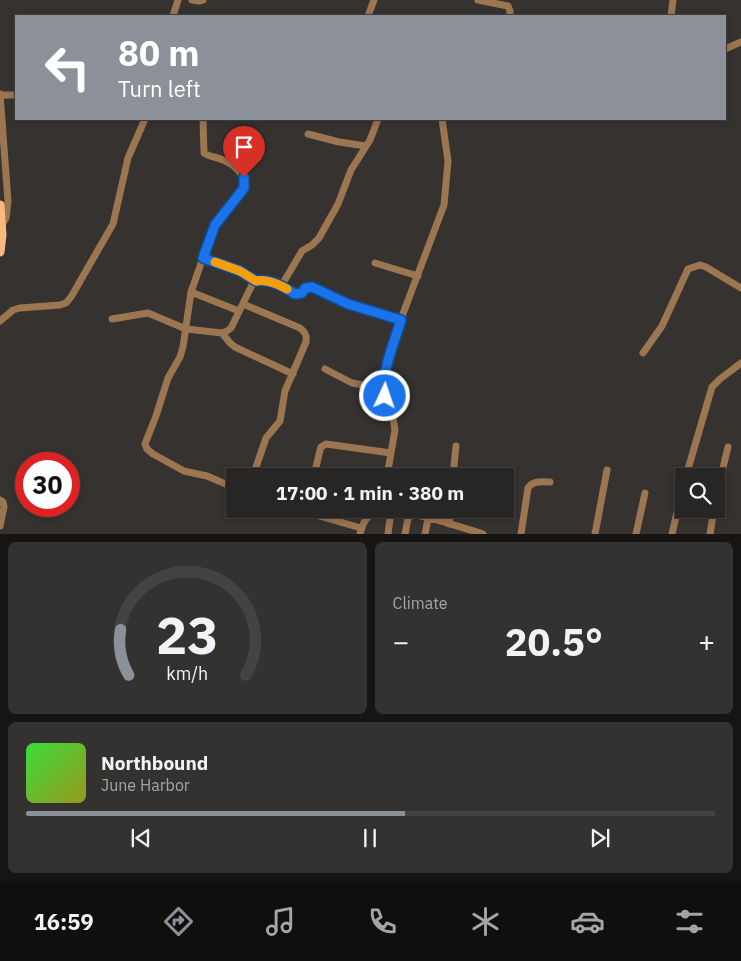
<!DOCTYPE html>
<meta charset="utf-8">
<style>
:root{--surface:#282624;--page:#343231;--text:#f1f3f6;--muted:#a5a5a6;--line:#444341;--accent:#8c9099}
body{margin:0;font-family:"IBM Plex Sans",sans-serif;background:var(--page);color:var(--text);height:100vh;display:flex;flex-direction:column;font-size:19px;white-space:nowrap}
*{box-sizing:border-box;margin:0}
p{font-size:16px;color:var(--muted)}
.icon{flex:none;width:28px;height:28px;fill:none;stroke:currentColor;stroke-width:2;stroke-linecap:round;stroke-linejoin:round}
.map{position:relative;height:534px;overflow:hidden}
.sheet{display:flex;flex-direction:column;gap:8px;padding:8px;background:#161514;flex:1}
.sheet>*{flex:none}
.hud{position:absolute;left:15px;top:15px;width:711px;height:105px;border-radius:0px;box-shadow:0 2px 8px #0003,0 0 0 1px var(--line);background:#8c9099;color:#fff;overflow:hidden}
.tools{position:absolute;left:675px;top:468px;display:grid;gap:10px}
.tools a{display:grid;place-items:center;width:50px;height:50px;border-radius:0px;background:var(--surface);box-shadow:0 2px 8px #0003,0 0 0 1px var(--line);font-size:25px}
.speed{position:absolute;left:15px;top:452px;display:flex;gap:10px;font-size:25px;font-weight:700;text-align:center}
.speed>*{display:grid;place-content:center;width:65px;height:65px;border-radius:50%;background:var(--surface);box-shadow:0 2px 8px #0003,0 0 0 1px var(--line);line-height:1}
.speed .limit{border:8px solid #d22;background:#fff;color:#111}
.pin{position:absolute;display:grid;place-items:center;width:42px;height:42px;color:#fff;margin:-51px -21px;border-radius:50% 50% 50% 0;rotate:-45deg;box-shadow:0 0 5px #0007}
.pin .icon{rotate:45deg}
.me{position:absolute;width:55px;margin:-28px;rotate:3deg;stroke-linejoin:round;filter:drop-shadow(0 0 4px #0008)}
.turn{display:flex;align-items:center;gap:18px;height:105px;padding:0 20px;font-size:22px}
.turn .icon{width:65px;height:65px;stroke-width:2.5}
.turn b{display:block;font-size:35px;line-height:42px}
.big{font-size:38px;font-weight:700;line-height:1.1}
.sheet .card{flex:1;display:flex;flex-direction:column;justify-content:center;gap:8px;min-width:0;padding:0 18px;border-radius:8px;background:var(--page)}
.sheet .dial{align-items:center;gap:0}
.dial svg{height:130px;overflow:visible;fill:none;stroke:var(--line);stroke-width:7;stroke-linecap:round;text-anchor:middle}
.dial text{fill:var(--text);stroke:none}
.song{display:flex;align-items:center;gap:15px}
.cover{width:60px;height:60px;border-radius:8px;background:linear-gradient(135deg,hsl(120 70% 55%),hsl(60 70% 35%))}
.played{height:5px;border-radius:2px;background:linear-gradient(90deg,var(--accent) 55%,var(--line) 55%)}
.keys{display:flex;justify-content:space-around;direction:ltr}
.heat{display:flex;justify-content:space-between;align-items:center;font-size:28px;direction:ltr}
.sheet .tiles{flex:1;display:grid;gap:8px;grid-template-columns:1fr 1fr}
.card:last-child{grid-column:span 2}
.trip{position:absolute;left:226px;top:468px;width:288px;height:50px;border-radius:0px;background:var(--surface);box-shadow:0 2px 8px #0003,0 0 0 1px var(--line);font-weight:700;line-height:50px;text-align:center}
.tab-bar{display:flex;height:80px;justify-content:space-around;align-items:center;background:#100f0e;color:var(--muted)}
.tab-bar .icon{width:35px;height:35px}
.tab-bar .selected{color:var(--accent)}
.tab-bar b{font-size:22px;color:var(--text)}
.map>svg:first-child{display:block}
</style>
<div class="map">
<svg width="741" height="534" viewBox="0 0 741 534">
<rect width="100%" height="100%" fill="#353230"/>
<g fill="none" stroke-linecap="round" stroke-linejoin="round">
<!-- minor -->
<path stroke="#9c7551" stroke-width="7" d="M 192,0 L 199,1 L 203,0
M 478,0 L 508,6 L 510,11 L 510,16
M 173,16 L 178,0
M 368,16 L 374,0
M 671,16 L 673,0
M 725,49 L 741,42
M 0,94 L 8,201 L 6,218 L 2,225
M 0,95 L 16,95
M 203,119 L 204,153 C 209,157 217,157 223,160 C 235,165 246,175 244,188 L 212,232 L 191,292 L 183,347 L 180,357 L 168,378 L 156,416 L 145,444 L 147,449 L 153,454 L 184,471 L 207,476 L 235,488
M 308,134 L 339,142 L 366,146
M 203,258 L 240,271 L 257,281
M 375,263 L 418,276
M 279,284 L 295,294 L 299,294 L 305,288 L 312,287 L 367,311 L 401,319
M 191,292 L 239,311
M 243,304 L 300,328 C 305,332 307,335 306,342 L 285,391 L 280,421 L 266,438 L 253,476
M 112,319 L 148,313 L 186,329 L 222,333 L 227,331 L 231,328 L 253,283 C 263,277 273,285 283,283 L 302,251 L 312,245 L 319,238 L 338,204 L 351,170 L 370,140 L 378,119
M 0,321 L 13,310 L 20,308 L 60,305 L 66,303 L 71,297 L 113,224 L 128,158 L 145,119
M 222,333 L 230,343 L 235,347 L 293,374
M 643,353 L 662,326 L 688,269 L 700,265 L 706,267 L 741,288
M 325,369 L 352,383 L 384,389
M 314,476 L 320,450 L 321,447 L 326,444 L 391,453
M 387,476 L 395,430 L 393,418 L 385,396 L 384,382 L 401,319 L 444,205 L 448,161 L 442,119
M 453,476 L 456,446
M 686,476 L 712,387 L 720,379 L 741,363
M 716,497 L 728,447
M 0,500 L 3,502 L 4,507 L 0,526
M 295,509 L 361,528
M 449,524 L 451,509
M 360,534 C 362,525 367,515 376,512 C 397,505 460,527 483,534
M 388,534 L 391,511
M 405,534 L 409,514
M 425,534 L 428,519
M 521,534 L 528,488 C 533,480 542,482 550,482
M 595,534 L 607,470
M 636,534 L 645,493
M 672,534 L 684,482
M 710,534 L 714,509"/>
<!-- major -->
<path stroke="#fbb97f" stroke-width="9" d="M 0,205 L 2,235 L 0,252"/>
</g>
<g fill="none" stroke-linecap="round" stroke-linejoin="round">
<defs>
<path id="route" d="M 244,177 L 244,188 L 215,225 L 203,258 L 240,271 L 256,281 C 270,278 284,287 295,294 L 302,293 L 305,288 L 312,287 L 348,304 L 401,320 C 395,341 380,374 385,396"/>
</defs>
<!-- route casing -->
<use href="#route" stroke="#114b97" stroke-width="12"/>
<!-- route -->
<use href="#route" stroke="#1a73e8" stroke-width="9"/>
<!-- slow -->
<path stroke="#f59e0b" stroke-width="9" d="M 215,262 L 240,271 L 256,281 C 267,279 278,284 287,289"/>
</g>
</svg>
<div class="tools">
<a><svg class="icon" aria-label="search" viewBox="0 0 24 24"><circle cx="10" cy="10" r="6"/><path d="M15 15l6 6"/></svg></a>
</div>
<div class="speed"><div class="limit">30</div></div>
<div class="pin" style="left:244px;top:177px;background:#d93025"><svg class="icon" aria-label="arrive" viewBox="0 0 24 24"><path d="M6 21V4h12l-3 4 3 4H6"/></svg></div>
<svg class="me" style="left:385px;top:396px" viewBox="-20 -20 40 40"><circle r="17" fill="#1a73e8" stroke="#fff" stroke-width="3"/><path d="M0-11L8 9 0 5-8 9z" fill="#fff"/></svg>
<div class="trip">17:00 · 1 min · 380 m</div>
<div class="hud">
<div class="turn"><svg class="icon" aria-label="left" viewBox="0 0 24 24"><path d="M17 20v-9H6M10 6l-5 5 5 5"/></svg><div><b>80 m</b>Turn left</div></div>
</div>
</div>
<section class="sheet">
<div class="tiles">
<div class="card dial"><svg viewBox="0 0 100 80">
<path d="M14 69A42 42 0 1 1 86 69"/>
<path d="M14 69A42 42 0 0 1 9 41" stroke="#8c9099"/>
<text x="50" y="56" font-size="32" font-weight="700">23</text>
<text x="50" y="72" font-size="11">km/h</text>
</svg></div>
<div class="card"><p>Climate</p>
<div class="heat"><a>−</a><b class="big">20.5°</b><a>+</a></div>
</div>
<div class="card">
<div class="song"><i class="cover"></i><div><b>Northbound</b><p>June Harbor</p></div></div>
<div class="played"></div>
<div class="keys"><svg class="icon" aria-label="previous" viewBox="0 0 24 24"><path d="M18 5L8 12l10 7zM5 5v14"/></svg><svg class="icon" aria-label="pause" viewBox="0 0 24 24"><path d="M8 5v14M16 5v14"/></svg><svg class="icon" aria-label="next" viewBox="0 0 24 24"><path d="M6 5l10 7-10 7zM19 5v14"/></svg></div>
</div>
</div>
</section>
<nav class="tab-bar">
<b>16:59</b>
<svg class="icon selected" aria-label="directions" viewBox="0 0 24 24"><path d="M12 3l9 9-9 9-9-9zM9 14v-3h6M13 9l2 2-2 2"/></svg>
<svg class="icon" aria-label="music" viewBox="0 0 24 24"><path d="M9 18V5l10-2v13"/><circle cx="6" cy="18" r="3"/><circle cx="16" cy="16" r="3"/></svg>
<svg class="icon" aria-label="phone" viewBox="0 0 24 24"><path d="M5 4h4l2 5-3 2q2 4 5 5l2-3 5 2v4C11 20 4 13 5 4z"/></svg>
<svg class="icon" aria-label="climate" viewBox="0 0 24 24"><path d="M12 3v18M4 7l16 10M4 17L20 7"/></svg>
<svg class="icon" aria-label="car" viewBox="0 0 24 24"><path d="M5 17H2v-5l4-1 3-4h7l3 4 3 1v5h-3M9 17h6M6 11h13"/><circle cx="7" cy="17" r="2"/><circle cx="17" cy="17" r="2"/></svg>
<svg class="icon" aria-label="filters" viewBox="0 0 24 24"><path d="M4 7h16M4 17h16"/><circle cx="9" cy="7" r="2"/><circle cx="15" cy="17" r="2"/></svg>
</nav>
